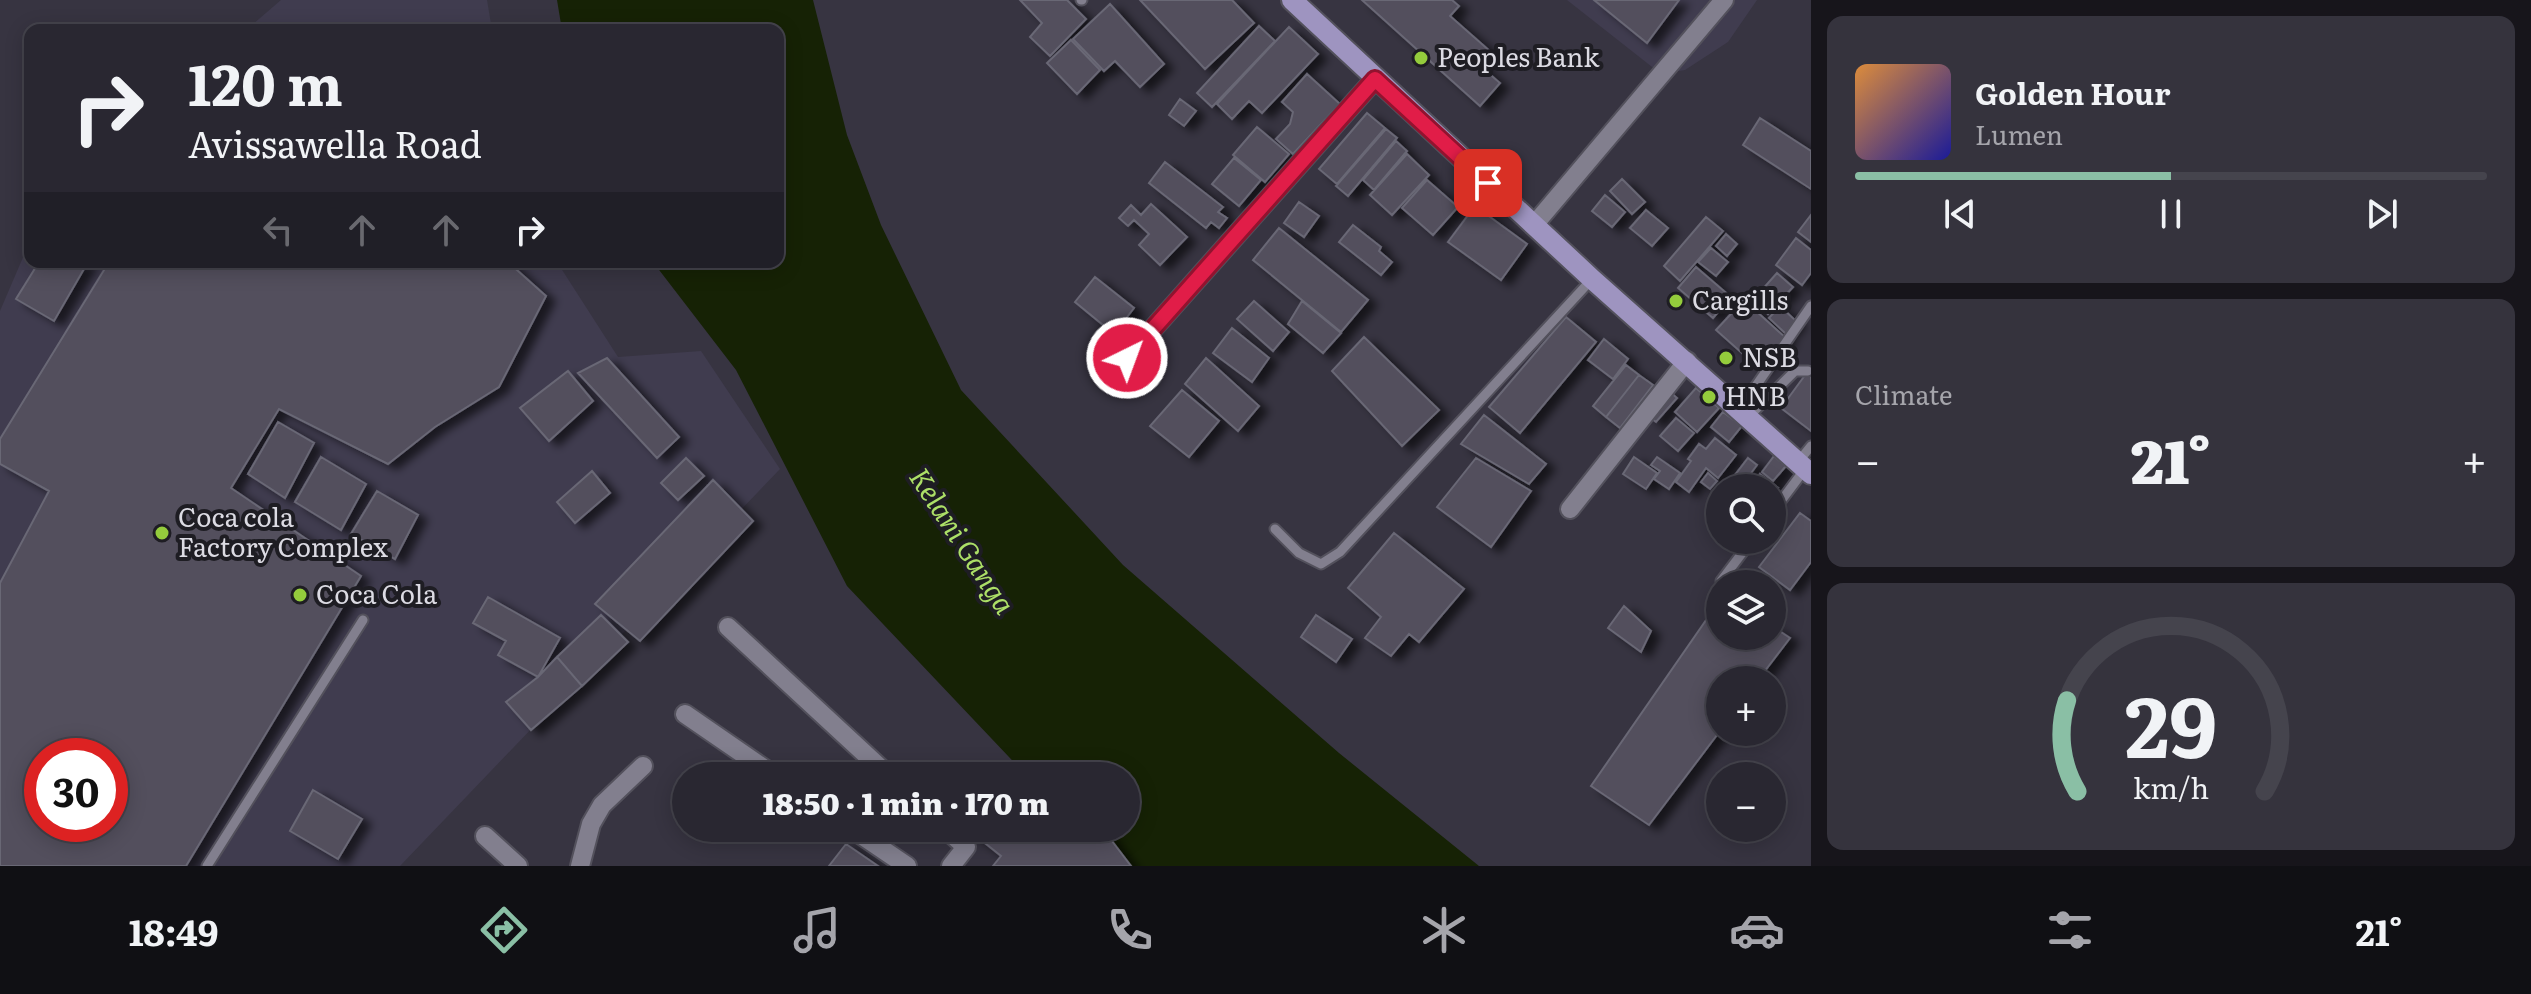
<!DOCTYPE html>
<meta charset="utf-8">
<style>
:root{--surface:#292731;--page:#35333d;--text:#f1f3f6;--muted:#a5a5ab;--line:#45444d;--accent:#8abfa5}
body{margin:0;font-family:Literata,serif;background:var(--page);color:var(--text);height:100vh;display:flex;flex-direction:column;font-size:30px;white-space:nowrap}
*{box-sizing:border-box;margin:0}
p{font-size:26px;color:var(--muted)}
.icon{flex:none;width:44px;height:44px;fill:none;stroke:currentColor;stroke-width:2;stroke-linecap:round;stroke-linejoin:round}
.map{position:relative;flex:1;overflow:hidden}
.panel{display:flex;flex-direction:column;gap:16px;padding:16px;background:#17151b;width:720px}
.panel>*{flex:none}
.banner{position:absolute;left:24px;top:24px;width:760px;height:244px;border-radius:16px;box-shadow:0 4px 20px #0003,0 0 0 2px var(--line);background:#292731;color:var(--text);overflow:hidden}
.tools{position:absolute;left:1706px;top:474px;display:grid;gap:16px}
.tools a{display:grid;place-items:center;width:80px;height:80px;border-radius:50%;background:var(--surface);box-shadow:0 4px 20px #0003,0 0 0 2px var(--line);font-size:40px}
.speed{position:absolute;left:24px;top:738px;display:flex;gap:16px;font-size:40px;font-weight:700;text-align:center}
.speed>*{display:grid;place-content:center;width:104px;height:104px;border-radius:50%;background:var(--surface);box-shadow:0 4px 20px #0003,0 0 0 2px var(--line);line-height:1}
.speed .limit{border:12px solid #d22;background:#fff;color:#111}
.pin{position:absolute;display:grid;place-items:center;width:68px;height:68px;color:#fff;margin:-34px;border-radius:16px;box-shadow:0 4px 12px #0006}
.me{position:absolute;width:88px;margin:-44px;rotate:42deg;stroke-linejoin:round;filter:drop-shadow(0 0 6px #0008)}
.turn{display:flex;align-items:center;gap:28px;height:168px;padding:0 32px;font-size:36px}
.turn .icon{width:104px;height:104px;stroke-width:2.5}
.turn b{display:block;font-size:56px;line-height:68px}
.lanes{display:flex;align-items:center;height:76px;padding:0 32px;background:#0003;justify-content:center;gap:40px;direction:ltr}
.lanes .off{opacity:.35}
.big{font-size:60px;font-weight:800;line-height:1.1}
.panel .widget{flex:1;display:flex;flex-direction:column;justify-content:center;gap:12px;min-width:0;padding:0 28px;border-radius:16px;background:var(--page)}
.panel .dial{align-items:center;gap:0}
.dial svg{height:208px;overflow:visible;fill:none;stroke:var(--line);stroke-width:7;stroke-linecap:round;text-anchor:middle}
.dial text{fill:var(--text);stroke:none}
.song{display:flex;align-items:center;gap:24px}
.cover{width:96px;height:96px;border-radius:12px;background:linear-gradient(135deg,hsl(30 70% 55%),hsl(240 70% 35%))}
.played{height:8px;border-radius:4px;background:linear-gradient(90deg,var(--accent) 50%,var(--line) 50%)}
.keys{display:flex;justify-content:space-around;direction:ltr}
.heat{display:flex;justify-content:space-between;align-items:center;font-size:44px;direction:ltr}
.trip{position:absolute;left:672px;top:762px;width:468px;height:80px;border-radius:40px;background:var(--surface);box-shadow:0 4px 20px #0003,0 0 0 2px var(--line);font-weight:800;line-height:80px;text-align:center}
.menu{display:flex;height:128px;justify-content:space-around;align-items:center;background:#101014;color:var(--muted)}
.menu .icon{width:56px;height:56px}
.menu .active{color:var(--accent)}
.menu b{font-size:36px;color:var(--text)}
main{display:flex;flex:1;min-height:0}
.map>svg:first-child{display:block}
</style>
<main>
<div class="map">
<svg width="1811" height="866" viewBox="0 0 1811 866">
<defs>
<filter id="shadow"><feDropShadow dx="9" dy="5" stdDeviation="4" flood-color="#0009"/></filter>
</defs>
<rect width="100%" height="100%" fill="#373441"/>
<!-- built -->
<path fill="#403c4f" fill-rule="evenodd" d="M 281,0 L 487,0 L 492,30 L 246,30 Z
M 1567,0 L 1757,0 L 1728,42 L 1685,70 L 1661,74 Z
M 30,241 L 30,262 L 557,262 L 618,357 L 701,351 L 780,469 L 400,866 L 0,866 L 0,311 ZM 42,756 L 110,756 L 110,824 L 42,824 Z"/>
<!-- water -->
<path fill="#162205" d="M 557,0 L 813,0 L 847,135 L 881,225 L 961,390 L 1123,565 L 1339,753 L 1479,866 L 1112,866 L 1076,828 L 1126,828 L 1126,776 L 1027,776 L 847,586 L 736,370 L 653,262 L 778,262 L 778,30 L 562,30 Z"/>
<!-- building -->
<path fill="#524f5d" stroke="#696775" stroke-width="2" fill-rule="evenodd" filter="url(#shadow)" d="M 1020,0 L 1067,0 L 1086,19 L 1050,56 L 1030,37 L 1042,23 Z
M 1140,0 L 1232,0 L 1254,23 L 1205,69 Z
M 1362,0 L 1452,0 L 1459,6 L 1450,16 L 1491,52 L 1479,65 L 1500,83 L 1480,106 Z
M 1594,0 L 1679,0 L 1647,43 Z
M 1110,4 L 1164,64 L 1140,87 L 1115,61 L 1104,71 L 1073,39 Z
M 1259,26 L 1275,41 L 1212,107 L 1197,93 Z
M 1289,27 L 1318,54 L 1262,113 L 1249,101 L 1232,119 L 1217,104 Z
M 1071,40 L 1100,70 L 1077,94 L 1047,63 Z
M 1307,74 L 1340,104 L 1293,154 L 1276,139 L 1290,124 L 1293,112 L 1282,102 Z
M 1180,99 L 1196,111 L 1184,126 L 1169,115 Z
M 1367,113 L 1385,128 L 1337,184 L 1319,169 Z
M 1760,118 L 1811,151 L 1811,189 L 1743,145 Z
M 1257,127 L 1289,154 L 1265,182 L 1233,155 Z
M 1386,129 L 1397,138 L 1348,196 L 1336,186 Z
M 1396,141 L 1407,151 L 1374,190 L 1363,180 Z
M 1407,154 L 1429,175 L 1392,215 L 1370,195 Z
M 1234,158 L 1261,180 L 1239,206 L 1212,184 Z
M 1165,162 L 1223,207 L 1218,212 L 1227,218 L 1219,228 L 1211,222 L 1206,228 L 1149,183 Z
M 1622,179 L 1645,202 L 1632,214 L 1610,191 Z
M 1427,180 L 1458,207 L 1433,235 L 1402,208 Z
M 1605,195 L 1625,212 L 1612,227 L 1592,211 Z
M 1299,202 L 1319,216 L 1304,237 L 1284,223 Z
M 1151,204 L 1187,237 L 1160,265 L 1139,245 L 1149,234 L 1134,220 L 1128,226 L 1119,218 L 1131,205 L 1141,215 Z
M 1475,206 L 1527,244 L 1501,280 L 1448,242 Z
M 1646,210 L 1668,228 L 1652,246 L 1630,228 Z
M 1811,215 L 1811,242 L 1798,232 Z
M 1706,217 L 1723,231 L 1680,281 L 1664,266 Z
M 1353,225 L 1381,247 L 1379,251 L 1392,262 L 1381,275 L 1339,242 Z
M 1279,228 L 1368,300 L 1341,332 L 1253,260 Z
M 1726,234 L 1737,244 L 1727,256 L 1716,246 Z
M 1796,238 L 1811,250 L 1811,273 L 1802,285 L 1776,265 Z
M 1711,248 L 1728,262 L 1716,276 L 1698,262 Z
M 39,262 L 88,262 L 54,321 L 16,299 Z
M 109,262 L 508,262 L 546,296 L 499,387 L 435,427 L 388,464 L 279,409 L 231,488 L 361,576 L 186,866 L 0,866 L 0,583 L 49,491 L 0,464 L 0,439 ZM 42,756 L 110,756 L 110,824 L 42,824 Z
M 1696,267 L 1731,297 L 1713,318 L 1678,288 Z
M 1777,273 L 1793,287 L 1768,314 L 1761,307 L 1769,298 L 1761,291 Z
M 1095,277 L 1134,308 L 1114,334 L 1075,302 Z
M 1744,300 L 1787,339 L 1760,369 L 1716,330 Z
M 1254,301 L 1289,332 L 1273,351 L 1237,319 Z
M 1302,301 L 1341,333 L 1323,353 L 1288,324 Z
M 1780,306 L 1797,322 L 1786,334 L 1769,318 Z
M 1566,317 L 1596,342 L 1520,433 L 1489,407 Z
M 1232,328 L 1269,358 L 1252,382 L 1213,353 Z
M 1364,337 L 1439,410 L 1402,446 L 1332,371 Z
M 1604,339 L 1628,359 L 1613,379 L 1588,360 Z
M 607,358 L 679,437 L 657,458 L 578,373 Z
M 1206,358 L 1259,406 L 1238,431 L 1185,384 Z
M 1626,365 L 1639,375 L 1606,417 L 1593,406 Z
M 1811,367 L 1811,431 L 1781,408 Z
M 568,371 L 593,401 L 549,441 L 520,408 Z
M 1639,375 L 1653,385 L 1620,428 L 1606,417 Z
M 1696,388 L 1719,408 L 1697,432 L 1675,412 Z
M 1667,389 L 1677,398 L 1656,422 L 1647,415 Z
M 1182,390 L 1219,421 L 1189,457 L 1150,426 Z
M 1723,412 L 1742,426 L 1729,442 L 1711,427 Z
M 1484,415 L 1546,464 L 1529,484 L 1461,444 Z
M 1676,418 L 1694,433 L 1678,451 L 1660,436 Z
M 278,422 L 314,443 L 285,498 L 248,474 Z
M 1715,438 L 1736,455 L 1718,478 L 1706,468 L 1689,492 L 1676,482 L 1691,461 L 1688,459 L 1699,444 L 1706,449 Z
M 1774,456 L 1786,466 L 1773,481 L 1762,472 Z
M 321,457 L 366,484 L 341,530 L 295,502 Z
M 1634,457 L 1657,473 L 1646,489 L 1623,474 Z
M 1657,457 L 1680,473 L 1669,489 L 1654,479 L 1660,471 L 1651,465 Z
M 686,458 L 704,476 L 678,500 L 661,483 Z
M 1476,458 L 1531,491 L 1491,547 L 1437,507 Z
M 1748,458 L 1757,465 L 1740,488 L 1725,488 Z
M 592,471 L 610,493 L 575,523 L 557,502 Z
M 1708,473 L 1717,481 L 1710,489 L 1701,482 Z
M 1760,474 L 1778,488 L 1772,495 L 1772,488 L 1749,488 Z
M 713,480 L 753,521 L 640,641 L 595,604 Z
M 377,491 L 418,515 L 395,559 L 351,534 Z
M 1800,513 L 1811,521 L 1811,562 L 1790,590 L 1759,567 Z
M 1394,533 L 1464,589 L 1419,642 L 1409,634 L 1391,656 L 1365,638 L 1381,617 L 1348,588 Z
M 1747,570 L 1767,584 L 1739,584 Z
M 488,597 L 560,638 L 538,677 L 498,655 L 506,641 L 473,623 Z
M 1720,600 L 1720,636 L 1772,636 L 1772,626 L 1790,638 L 1758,680 L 1720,680 L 1720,731 L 1649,825 L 1591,786 Z
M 1624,606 L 1651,631 L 1641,652 L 1608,628 Z
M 601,615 L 628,642 L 582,686 L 557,657 Z
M 1316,615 L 1352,639 L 1336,662 L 1301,637 Z
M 557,657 L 582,686 L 531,730 L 506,702 L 538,677 Z
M 313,790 L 362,819 L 338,859 L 290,831 Z
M 966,828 L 1102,828 L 1131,866 L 993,866 L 1001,856 Z
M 846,844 L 878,866 L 829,866 Z"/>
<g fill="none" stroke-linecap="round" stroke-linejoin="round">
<defs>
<path id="service" d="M 1081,0 L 1082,0
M 1740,409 L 1811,306
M 1748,417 L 1795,371 L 1808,371
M 1798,462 L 1811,446
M 1772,513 L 1805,469
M 1275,529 L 1299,553 L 1321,564 L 1340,552 L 1592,279
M 1721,581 L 1752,540
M 207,866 L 363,620"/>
<path id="minor" d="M 1534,225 L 1724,0
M 1127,358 L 1375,79
M 1570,509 L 1687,361
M 728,627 L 889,776
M 685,714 L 775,776
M 851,828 L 907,866
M 945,828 L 966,847 L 951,866
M 485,836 L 518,866
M 580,866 L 591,824 L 602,805 L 643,766"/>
<path id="primary" d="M 1292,0 L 1592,279 L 1811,474"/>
</defs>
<!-- service casing -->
<use href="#service" stroke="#53515c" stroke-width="13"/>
<!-- minor casing -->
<use href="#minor" stroke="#53515c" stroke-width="22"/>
<!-- primary casing -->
<use href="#primary" stroke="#53515c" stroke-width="24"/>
<!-- service -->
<use href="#service" stroke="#827f8e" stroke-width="9"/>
<!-- minor -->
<use href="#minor" stroke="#827f8e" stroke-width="18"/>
<!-- primary -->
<use href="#primary" stroke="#9e94c0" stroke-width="20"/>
</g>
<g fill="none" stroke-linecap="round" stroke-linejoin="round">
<defs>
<path id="route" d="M 1127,358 L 1375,79 L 1488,183"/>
</defs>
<!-- route casing -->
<use href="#route" stroke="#92132f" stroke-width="20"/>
<!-- route -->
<use href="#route" stroke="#e11d48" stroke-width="14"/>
</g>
<!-- markers -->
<g fill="#94cc3c" stroke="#1e1d23" stroke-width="3">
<circle cx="1421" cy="58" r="8"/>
<circle cx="1676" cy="301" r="8"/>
<circle cx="1726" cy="358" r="8"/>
<circle cx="1709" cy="397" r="8"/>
<circle cx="162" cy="533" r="8"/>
<circle cx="300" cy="595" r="8"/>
</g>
<g text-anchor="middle" stroke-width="8" stroke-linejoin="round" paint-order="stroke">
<!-- poi labels -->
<g font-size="26" fill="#dcdbe3" stroke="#1e1d23" text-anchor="start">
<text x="1437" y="67">Peoples Bank</text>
<text x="1692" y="310">Cargills</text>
<text x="1742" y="367">NSB</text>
<text x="1725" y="406">HNB</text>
<text x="178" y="527">Coca cola<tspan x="178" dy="30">Factory Complex</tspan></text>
<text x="316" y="604">Coca Cola</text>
</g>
<!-- water labels -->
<g font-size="28" font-style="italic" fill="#acdf67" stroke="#1e1d23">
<text transform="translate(962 541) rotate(57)" y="10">Kelani Ganga</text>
</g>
</g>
</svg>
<div class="tools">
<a><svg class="icon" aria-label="search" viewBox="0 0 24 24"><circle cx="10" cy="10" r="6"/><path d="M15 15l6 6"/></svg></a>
<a><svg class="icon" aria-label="layers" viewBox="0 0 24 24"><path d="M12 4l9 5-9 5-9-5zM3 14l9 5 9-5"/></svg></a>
<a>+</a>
<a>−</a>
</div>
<div class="speed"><div class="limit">30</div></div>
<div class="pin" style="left:1488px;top:183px;background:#d93025"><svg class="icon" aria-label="arrive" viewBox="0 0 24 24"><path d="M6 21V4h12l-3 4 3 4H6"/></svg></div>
<svg class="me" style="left:1127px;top:358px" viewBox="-20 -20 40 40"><circle r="17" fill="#e11d48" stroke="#fff" stroke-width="3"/><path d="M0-11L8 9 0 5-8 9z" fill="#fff"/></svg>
<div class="trip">18:50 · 1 min · 170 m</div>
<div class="banner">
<div class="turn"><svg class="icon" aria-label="right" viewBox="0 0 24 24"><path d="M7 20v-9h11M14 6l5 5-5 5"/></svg><div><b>120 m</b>Avissawella Road</div></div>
<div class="lanes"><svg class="icon off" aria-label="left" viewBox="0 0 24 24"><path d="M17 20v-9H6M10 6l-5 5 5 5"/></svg><svg class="icon off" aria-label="ahead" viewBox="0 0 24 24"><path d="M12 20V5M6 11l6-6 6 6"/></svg><svg class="icon off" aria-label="ahead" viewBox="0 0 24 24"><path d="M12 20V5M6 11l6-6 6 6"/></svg><svg class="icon" aria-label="right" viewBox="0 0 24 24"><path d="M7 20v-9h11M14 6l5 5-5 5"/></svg></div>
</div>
</div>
<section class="panel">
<div class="widget">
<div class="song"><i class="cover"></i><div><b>Golden Hour</b><p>Lumen</p></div></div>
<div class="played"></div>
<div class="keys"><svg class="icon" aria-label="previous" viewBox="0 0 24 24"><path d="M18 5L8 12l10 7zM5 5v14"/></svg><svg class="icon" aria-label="pause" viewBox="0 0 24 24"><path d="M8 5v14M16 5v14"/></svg><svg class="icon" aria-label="next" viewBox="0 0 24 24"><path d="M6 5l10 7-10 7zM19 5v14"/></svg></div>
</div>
<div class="widget"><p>Climate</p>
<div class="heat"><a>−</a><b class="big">21°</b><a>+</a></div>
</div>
<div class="widget dial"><svg viewBox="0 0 100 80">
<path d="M14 69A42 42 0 1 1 86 69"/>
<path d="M14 69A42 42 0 0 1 10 34" stroke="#8abfa5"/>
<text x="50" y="56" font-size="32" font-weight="700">29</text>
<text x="50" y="72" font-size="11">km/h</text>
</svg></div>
</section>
</main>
<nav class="menu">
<b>18:49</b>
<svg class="icon active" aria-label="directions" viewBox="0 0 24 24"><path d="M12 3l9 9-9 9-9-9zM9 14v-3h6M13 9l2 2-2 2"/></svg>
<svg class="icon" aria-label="music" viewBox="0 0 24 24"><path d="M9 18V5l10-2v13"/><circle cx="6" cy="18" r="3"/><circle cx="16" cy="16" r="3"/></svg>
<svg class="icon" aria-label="phone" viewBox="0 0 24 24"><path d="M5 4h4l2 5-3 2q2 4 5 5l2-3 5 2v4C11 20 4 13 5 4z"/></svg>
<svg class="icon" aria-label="climate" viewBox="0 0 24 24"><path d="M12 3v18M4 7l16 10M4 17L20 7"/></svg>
<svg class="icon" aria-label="car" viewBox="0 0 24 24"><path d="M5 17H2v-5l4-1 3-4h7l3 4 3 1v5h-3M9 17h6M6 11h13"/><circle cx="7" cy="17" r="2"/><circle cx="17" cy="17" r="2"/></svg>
<svg class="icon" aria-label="filters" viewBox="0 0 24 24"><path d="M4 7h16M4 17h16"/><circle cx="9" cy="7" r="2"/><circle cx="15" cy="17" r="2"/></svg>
<b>21°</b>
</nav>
